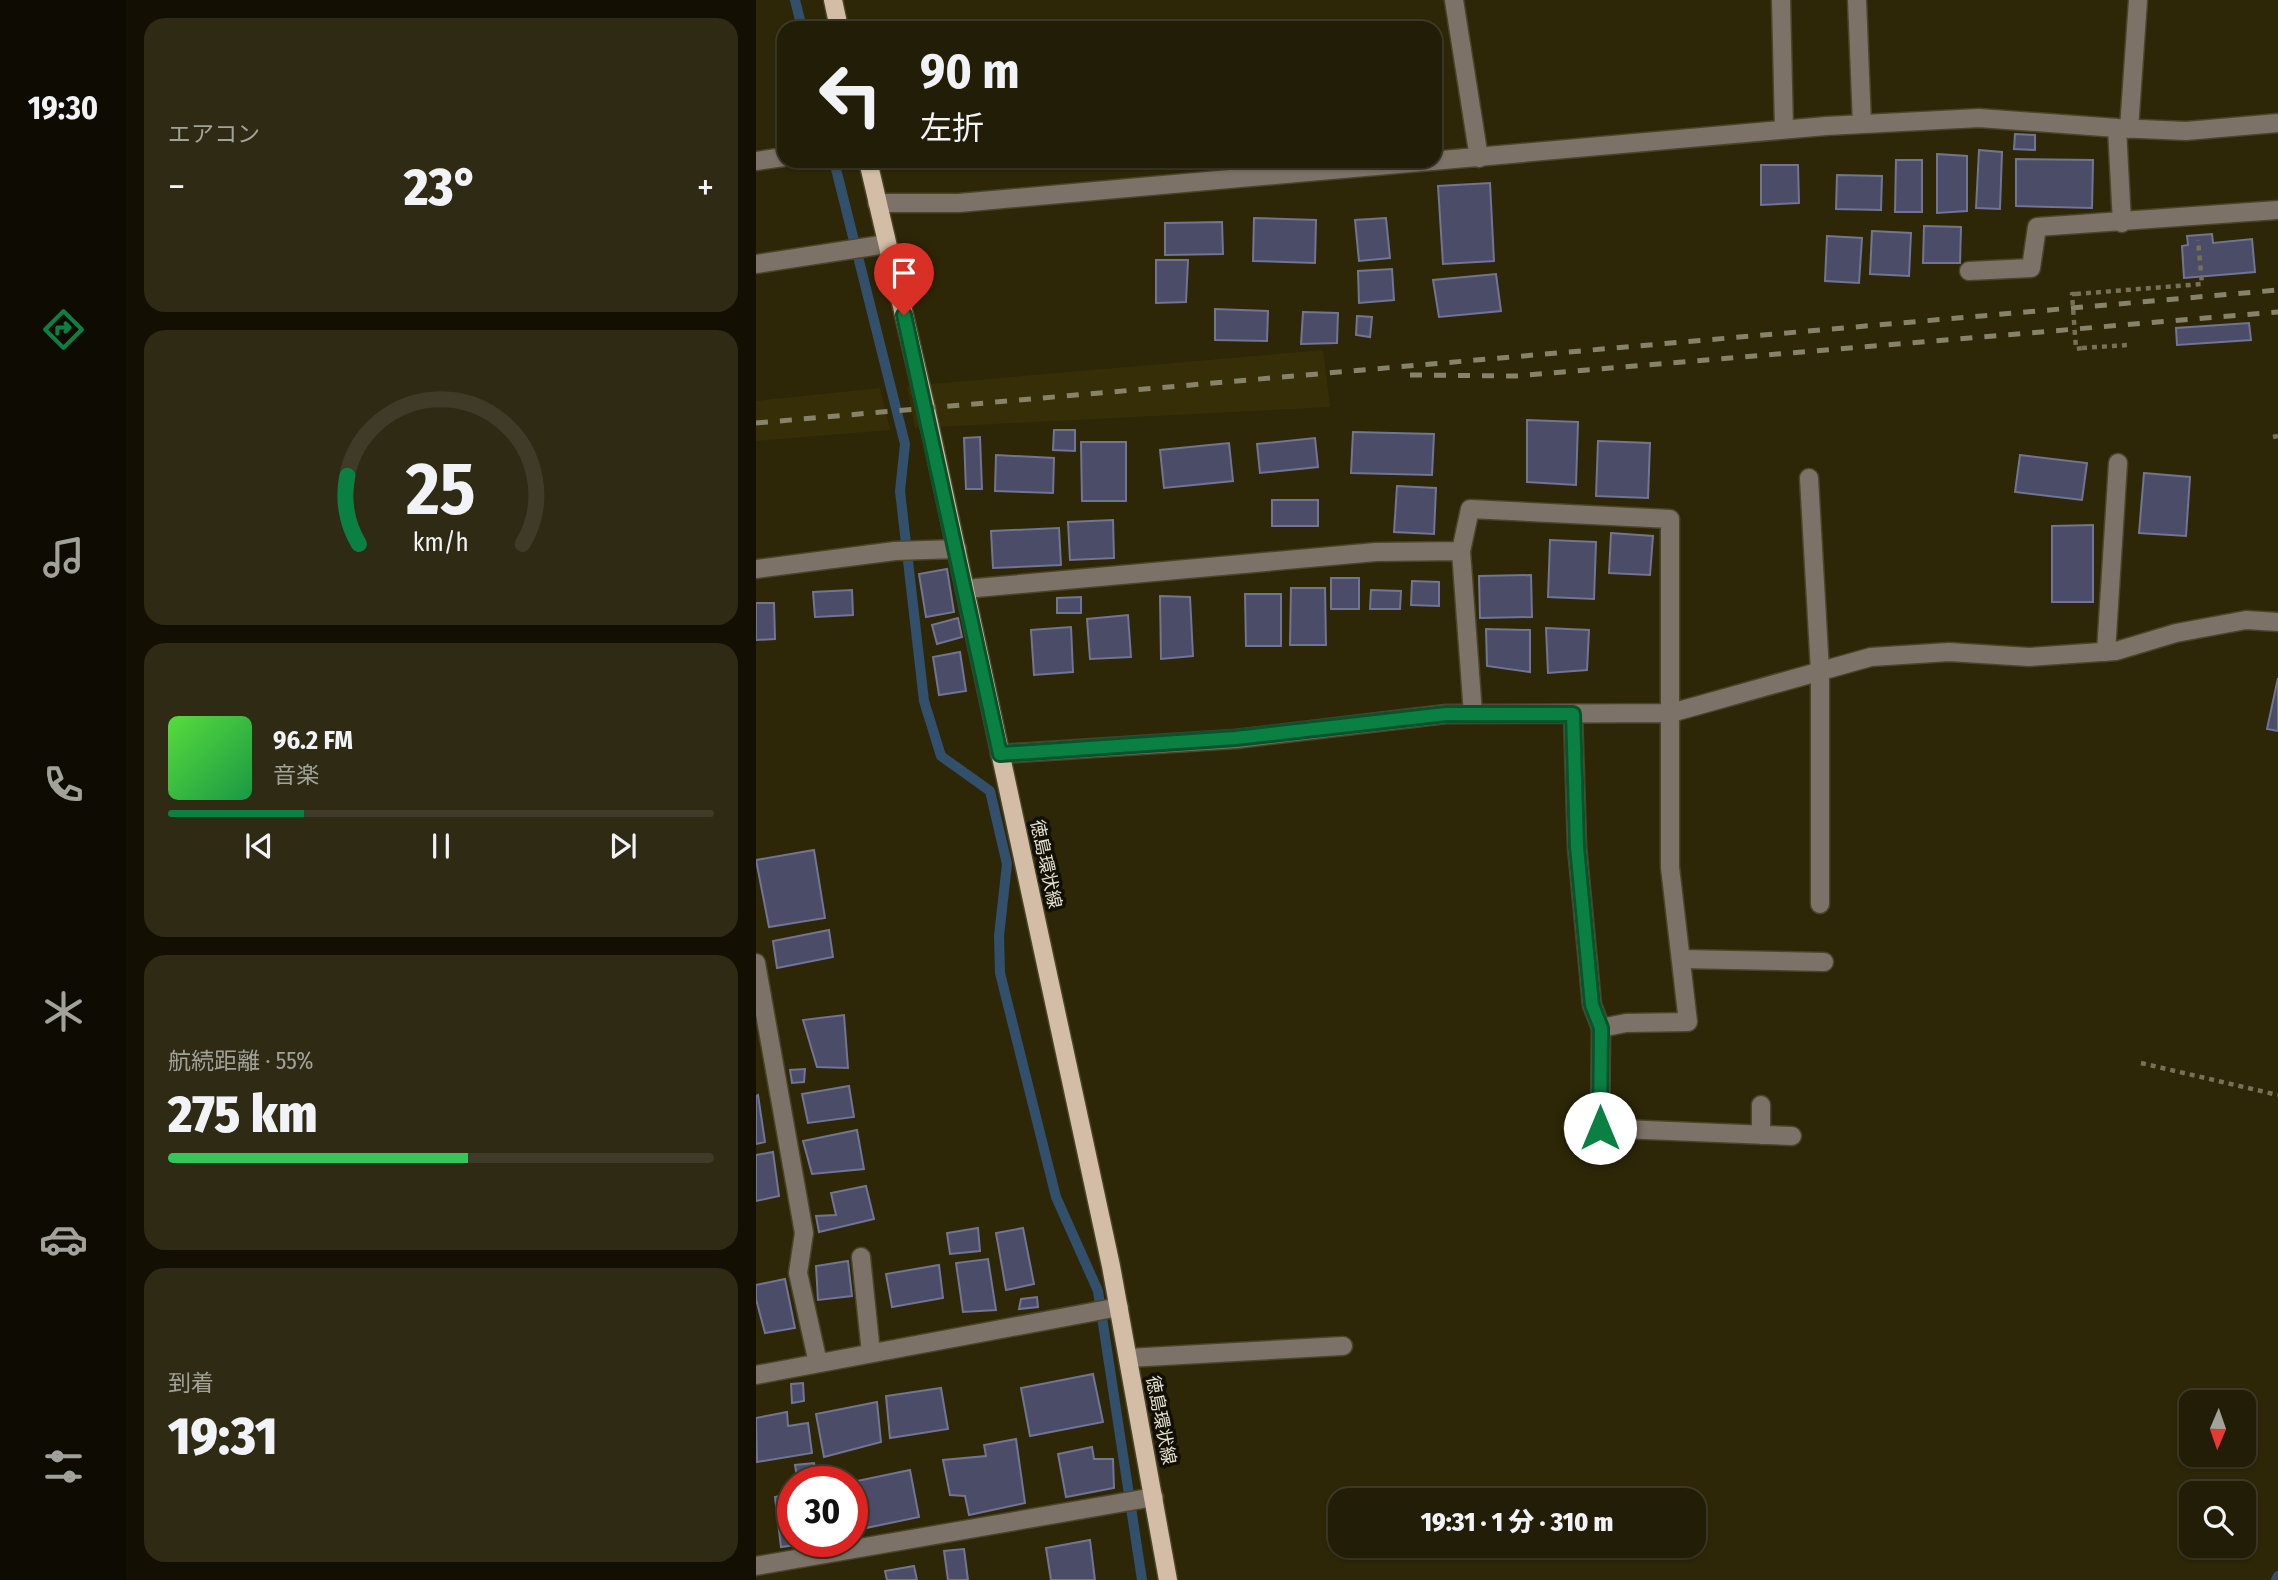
<!DOCTYPE html>
<html lang="ja">
<meta charset="utf-8">
<style>
:root{--surface:#221d06;--page:#2e2a14;--text:#f1f3f6;--muted:#a2a29b;--line:#3f3b28;--accent:#0b8043}
body{margin:0;font-family:"Fira Sans Condensed","Noto Sans JP",sans-serif;background:var(--page);color:var(--text);height:100vh;display:flex;flex-direction:column;font-size:26px;white-space:nowrap}
*{box-sizing:border-box;margin:0}
p{font-size:23px;color:var(--muted)}
.icon{flex:none;width:38px;height:38px;fill:none;stroke:currentColor;stroke-width:2;stroke-linecap:round;stroke-linejoin:round}
.map{position:relative;flex:1;overflow:hidden}
.drawer{display:flex;flex-direction:column;gap:18px;padding:18px;background:#131003;width:630px}
.drawer>*{flex:none}
.top-card{position:absolute;left:21px;top:21px;width:665px;height:147px;border-radius:21px;box-shadow:0 2px 5px #0004,0 0 0 2px var(--line);background:#221d06;color:var(--text);overflow:hidden}
.needle{width:46px;rotate:182deg}
.controls{position:absolute;left:1423px;top:1390px;display:grid;gap:14px}
.controls a{display:grid;place-items:center;width:77px;height:77px;border-radius:14px;background:var(--surface);box-shadow:0 2px 5px #0004,0 0 0 2px var(--line);font-size:35px}
.speed{position:absolute;left:21px;top:1466px;display:flex;gap:14px;font-size:35px;font-weight:700;text-align:center}
.speed>*{display:grid;place-content:center;width:91px;height:91px;border-radius:50%;background:var(--surface);box-shadow:0 2px 5px #0004,0 0 0 2px var(--line);line-height:1}
.speed .limit{border:10px solid #d22;background:#fff;color:#111}
.pin{position:absolute;display:grid;place-items:center;width:60px;height:60px;color:#fff;margin:-72px -30px;border-radius:50% 50% 50% 0;rotate:-45deg;box-shadow:0 0 7px #0007}
.pin .icon{rotate:45deg}
.me{position:absolute;width:77px;margin:-38px;rotate:0deg;stroke-linejoin:round;filter:drop-shadow(0 0 5px #0008)}
.turn{display:flex;align-items:center;gap:24px;height:147px;padding:0 28px;font-size:32px}
.turn .icon{width:91px;height:91px;stroke-width:2.5}
.turn b{display:block;font-size:49px;line-height:60px}
.big{font-size:52px;font-weight:800;line-height:1.1}
.drawer .widget{flex:1;display:flex;flex-direction:column;justify-content:center;gap:10px;min-width:0;padding:0 24px;border-radius:21px;background:var(--page)}
.drawer .dial{align-items:center;gap:0}
.dial svg{height:182px;overflow:visible;fill:none;stroke:var(--line);stroke-width:7;stroke-linecap:round;text-anchor:middle}
.dial text{fill:var(--text);stroke:none}
.song{display:flex;align-items:center;gap:21px}
.cover{width:84px;height:84px;border-radius:10px;background:linear-gradient(135deg,hsl(110 70% 55%),hsl(140 70% 35%))}
.played{height:7px;border-radius:4px;background:linear-gradient(90deg,var(--accent) 25%,var(--line) 25%)}
.keys{display:flex;justify-content:space-around;direction:ltr}
.heat{display:flex;justify-content:space-between;align-items:center;font-size:38px;direction:ltr}
.charge{height:10px;border-radius:5px;background:linear-gradient(90deg,#34c759 55%,var(--line) 0)}
.trip{position:absolute;left:572px;top:1488px;width:378px;height:70px;border-radius:21px;background:var(--surface);box-shadow:0 2px 5px #0004,0 0 0 2px var(--line);font-weight:800;line-height:70px;text-align:center}
main{display:flex;flex:1;min-height:0}
.dock{display:flex;flex-direction:column;width:126px;justify-content:space-around;align-items:center;background:#0e0c02;color:var(--muted)}
.dock .icon{width:49px;height:49px}
.dock .active{color:var(--accent)}
.dock b{font-size:32px;color:var(--text)}
.map>svg:first-child{display:block}
</style>
<main>
<nav class="dock">
<b>19:30</b>
<svg class="icon active" aria-label="directions" viewBox="0 0 24 24"><path d="M12 3l9 9-9 9-9-9zM9 14v-3h6M13 9l2 2-2 2"/></svg>
<svg class="icon" aria-label="music" viewBox="0 0 24 24"><path d="M9 18V5l10-2v13"/><circle cx="6" cy="18" r="3"/><circle cx="16" cy="16" r="3"/></svg>
<svg class="icon" aria-label="phone" viewBox="0 0 24 24"><path d="M5 4h4l2 5-3 2q2 4 5 5l2-3 5 2v4C11 20 4 13 5 4z"/></svg>
<svg class="icon" aria-label="climate" viewBox="0 0 24 24"><path d="M12 3v18M4 7l16 10M4 17L20 7"/></svg>
<svg class="icon" aria-label="car" viewBox="0 0 24 24"><path d="M5 17H2v-5l4-1 3-4h7l3 4 3 1v5h-3M9 17h6M6 11h13"/><circle cx="7" cy="17" r="2"/><circle cx="17" cy="17" r="2"/></svg>
<svg class="icon" aria-label="filters" viewBox="0 0 24 24"><path d="M4 7h16M4 17h16"/><circle cx="9" cy="7" r="2"/><circle cx="15" cy="17" r="2"/></svg>
</nav>
<section class="drawer">
<div class="widget"><p>エアコン</p>
<div class="heat"><a>−</a><b class="big">23°</b><a>+</a></div>
</div>
<div class="widget dial"><svg viewBox="0 0 100 80">
<path d="M14 69A42 42 0 1 1 86 69"/>
<path d="M14 69A42 42 0 0 1 9 39" stroke="#0b8043"/>
<text x="50" y="56" font-size="32" font-weight="700">25</text>
<text x="50" y="72" font-size="11">km/h</text>
</svg></div>
<div class="widget">
<div class="song"><i class="cover"></i><div><b>96.2 FM</b><p>音楽</p></div></div>
<div class="played"></div>
<div class="keys"><svg class="icon" aria-label="previous" viewBox="0 0 24 24"><path d="M18 5L8 12l10 7zM5 5v14"/></svg><svg class="icon" aria-label="pause" viewBox="0 0 24 24"><path d="M8 5v14M16 5v14"/></svg><svg class="icon" aria-label="next" viewBox="0 0 24 24"><path d="M6 5l10 7-10 7zM19 5v14"/></svg></div>
</div>
<div class="widget"><p>航続距離 · 55%</p><b class="big">275 km</b><div class="charge"></div></div>
<div class="widget"><p>到着</p><b class="big">19:31</b></div>
</section>
<div class="map">
<svg width="1522" height="1580" viewBox="0 0 1522 1580">
<rect width="100%" height="100%" fill="#2d2708"/>
<!-- built -->
<path fill="#362e06" d="M 567,350 L 574,407 L 159,428 L 151,386 Z
M 124,388 L 134,430 L 0,441 L 0,401 Z"/>
<g fill="none" stroke-linecap="round" stroke-linejoin="round">
<!-- stream -->
<path stroke="#32506b" stroke-width="10" d="M 39,0 L 46,28
M 78,161 L 149,444 L 144,491 L 168,701 L 185,756 L 234,791 L 251,864 L 243,936 L 244,973 L 300,1197 L 342,1291 L 386,1580
M 1520,1580 L 1522,1576"/>
</g>
<!-- building -->
<path fill="#4a4c68" stroke="#717492" stroke-width="2" d="M 1259,134 L 1279,135 L 1279,150 L 1258,149 Z
M 1223,150 L 1246,152 L 1244,209 L 1220,208 Z
M 1181,154 L 1211,156 L 1211,211 L 1181,213 Z
M 1260,159 L 1337,160 L 1336,208 L 1260,206 Z
M 1140,160 L 1166,160 L 1166,212 L 1139,212 Z
M 1005,165 L 1042,165 L 1043,203 L 1005,205 Z
M 1081,175 L 1126,176 L 1125,210 L 1080,209 Z
M 734,183 L 738,261 L 687,264 L 682,186 Z
M 498,218 L 560,220 L 559,263 L 497,261 Z
M 630,218 L 634,258 L 603,261 L 599,220 Z
M 466,222 L 467,254 L 409,255 L 409,223 Z
M 1168,226 L 1205,227 L 1204,263 L 1167,263 Z
M 1116,231 L 1155,233 L 1153,276 L 1114,274 Z
M 1456,234 L 1457,243 L 1496,239 L 1499,272 L 1428,278 L 1426,246 L 1432,245 L 1431,236 Z
M 1071,236 L 1106,238 L 1103,283 L 1069,281 Z
M 400,260 L 432,260 L 430,302 L 400,303 Z
M 636,269 L 638,300 L 603,303 L 602,271 Z
M 740,274 L 745,311 L 683,317 L 677,280 Z
M 459,309 L 512,311 L 511,341 L 459,340 Z
M 547,312 L 582,313 L 581,343 L 545,344 Z
M 601,316 L 616,317 L 614,337 L 600,335 Z
M 1493,323 L 1495,340 L 1421,345 L 1420,328 Z
M 771,420 L 822,422 L 820,485 L 771,482 Z
M 298,430 L 319,430 L 319,451 L 297,450 Z
M 597,432 L 678,434 L 676,475 L 595,473 Z
M 224,437 L 226,489 L 210,489 L 208,438 Z
M 559,438 L 562,467 L 504,473 L 501,444 Z
M 842,441 L 894,443 L 892,498 L 840,496 Z
M 325,442 L 370,442 L 370,501 L 326,501 Z
M 473,443 L 477,481 L 408,488 L 404,450 Z
M 240,455 L 298,458 L 297,493 L 239,491 Z
M 1264,455 L 1331,463 L 1326,500 L 1259,492 Z
M 1388,473 L 1434,477 L 1430,536 L 1383,533 Z
M 641,486 L 680,488 L 678,534 L 638,532 Z
M 516,500 L 562,500 L 562,526 L 516,526 Z
M 357,520 L 358,558 L 314,560 L 312,522 Z
M 1337,525 L 1337,602 L 1296,602 L 1296,526 Z
M 303,528 L 305,565 L 237,568 L 235,531 Z
M 855,533 L 897,536 L 894,575 L 853,573 Z
M 794,540 L 840,542 L 838,599 L 792,597 Z
M 191,569 L 198,612 L 170,617 L 163,574 Z
M 775,575 L 776,617 L 724,618 L 723,576 Z
M 575,578 L 603,578 L 603,609 L 575,609 Z
M 656,581 L 683,582 L 683,606 L 655,605 Z
M 535,588 L 569,588 L 570,645 L 534,645 Z
M 96,590 L 97,615 L 59,617 L 57,592 Z
M 615,590 L 645,591 L 644,609 L 614,609 Z
M 489,594 L 525,594 L 525,646 L 490,646 Z
M 404,596 L 434,597 L 437,656 L 405,659 Z
M 325,597 L 325,613 L 301,613 L 301,598 Z
M 0,603 L 18,603 L 19,639 L 0,640 Z
M 372,615 L 375,657 L 334,659 L 331,619 Z
M 202,618 L 206,637 L 181,644 L 176,625 Z
M 315,627 L 317,672 L 278,675 L 275,630 Z
M 790,628 L 833,630 L 831,670 L 792,673 Z
M 730,629 L 774,630 L 774,672 L 731,666 Z
M 204,652 L 210,691 L 183,695 L 177,657 Z
M 1522,678 L 1522,731 L 1511,729 Z
M 58,850 L 69,918 L 13,927 L 0,860 Z
M 73,930 L 77,957 L 21,968 L 17,941 Z
M 88,1015 L 92,1068 L 61,1067 L 47,1020 Z
M 49,1069 L 48,1082 L 36,1083 L 34,1070 Z
M 93,1086 L 98,1117 L 52,1123 L 46,1094 Z
M 2,1095 L 9,1142 L 0,1144 L 0,1096 Z
M 101,1130 L 108,1169 L 56,1174 L 47,1141 Z
M 17,1152 L 23,1196 L 0,1201 L 0,1155 Z
M 110,1186 L 118,1219 L 63,1232 L 60,1216 L 80,1215 L 75,1193 Z
M 222,1228 L 224,1251 L 194,1254 L 191,1233 Z
M 267,1228 L 278,1284 L 250,1290 L 240,1233 Z
M 232,1259 L 240,1310 L 207,1312 L 200,1263 Z
M 92,1261 L 96,1296 L 62,1300 L 60,1266 Z
M 183,1265 L 187,1298 L 136,1307 L 130,1274 Z
M 29,1279 L 39,1328 L 9,1333 L 0,1299 L 0,1285 Z
M 281,1297 L 282,1307 L 263,1309 L 265,1299 Z
M 337,1374 L 347,1422 L 274,1436 L 265,1388 Z
M 47,1383 L 48,1401 L 36,1403 L 35,1384 Z
M 185,1388 L 192,1429 L 134,1438 L 130,1396 Z
M 121,1402 L 125,1442 L 68,1457 L 60,1414 Z
M 31,1412 L 32,1426 L 52,1423 L 56,1453 L 1,1462 L 0,1418 Z
M 260,1439 L 269,1503 L 213,1515 L 209,1496 L 194,1495 L 187,1460 L 230,1456 L 228,1445 Z
M 336,1447 L 338,1459 L 357,1459 L 358,1488 L 310,1497 L 302,1454 Z
M 58,1463 L 60,1473 L 41,1477 L 39,1465 Z
M 154,1470 L 163,1517 L 110,1528 L 101,1481 Z
M 37,1493 L 37,1542 L 62,1542 L 25,1547 L 19,1497 Z
M 334,1540 L 339,1580 L 295,1580 L 290,1548 Z
M 208,1549 L 212,1580 L 192,1580 L 188,1551 Z
M 158,1566 L 161,1580 L 131,1580 L 129,1571 Z"/>
<g fill="none" stroke-linecap="round" stroke-linejoin="round">
<defs>
<path id="minor" d="M 698,0 L 723,158
M 1025,0 L 1028,129
M 1101,0 L 1106,124
M 1361,128 L 1430,131 L 1522,123
M 1373,129 L 1382,0
M 0,161 L 28,157
M 121,203 L 203,203 L 1070,126 L 1223,118 L 1361,128 L 1366,223
M 0,264 L 131,244
M 1213,271 L 1275,268 L 1281,227 L 1522,210
M 1053,478 L 1064,671 L 1064,904
M 705,551 L 714,509 L 914,519 L 914,867 L 932,1022 L 870,1023 L 845,1028
M 0,569 L 139,551 L 201,549
M 209,589 L 620,552 L 705,551 L 717,714
M 1350,652 L 1362,463
M 817,714 L 821,847 L 836,1005 L 845,1028 L 844,1128
M 244,754 L 480,739 L 690,714 L 915,713 L 1115,657 L 1193,652 L 1273,657 L 1360,651 L 1420,633 L 1490,620 L 1522,622
M 925,959 L 1068,962
M 0,963 L 48,1233 L 42,1273 L 62,1363
M 817,1127 L 1036,1136
M 1005,1135 L 1005,1105
M 105,1257 L 115,1353
M 372,1358 L 587,1346
M 0,1375 L 363,1307
M 0,1566 L 398,1497"/>
<path id="major" d="M 77,0 L 83,28
M 112,161 L 170,409 L 355,1266 L 412,1580"/>
</defs>
<!-- minor casing -->
<use href="#minor" stroke="#4a4528" stroke-width="21"/>
<!-- major casing -->
<use href="#major" stroke="#4a4528" stroke-width="21"/>
<!-- path -->
<path stroke="#767157" stroke-width="4.5" stroke-dasharray="5 5" stroke-linecap="butt" d="M 1320,294 L 1446,284 L 1442,240
M 1326,348 L 1372,345
M 1517,437 L 1522,436
M 1385,1063 L 1522,1095"/>
<!-- minor -->
<use href="#minor" stroke="#7c7267" stroke-width="18"/>
<!-- major -->
<use href="#major" stroke="#d3bda7" stroke-width="18"/>
<!-- rail -->
<path stroke="#87836b" stroke-width="5" stroke-dasharray="12 12" stroke-linecap="butt" d="M 654,375 L 760,376 L 1522,312
M 0,423 L 1522,290"/>
<!-- path-bridge -->
<path stroke="#767157" stroke-width="4.5" stroke-dasharray="5 5" stroke-linecap="butt" d="M 1320,294 L 1316,294 L 1320,349 L 1326,348"/>
</g>
<g fill="none" stroke-linecap="round" stroke-linejoin="round">
<defs>
<path id="route" d="M 148,315 L 244,754 L 480,738 L 690,714 L 817,714 L 821,847 L 836,1005 L 845,1028 L 844,1128"/>
</defs>
<!-- route casing -->
<use href="#route" stroke="#07532c" stroke-width="18"/>
<!-- route -->
<use href="#route" stroke="#0b8043" stroke-width="12"/>
</g>
<g text-anchor="middle" stroke-width="7" stroke-linejoin="round" paint-order="stroke">
<!-- street labels -->
<g font-size="18" fill="#e5e2d1" stroke="#121005">
<text transform="translate(290 864) rotate(78)" y="6">徳島環状線</text>
<text transform="translate(405 1420) rotate(79)" y="6">徳島環状線</text>
</g>
</g>
</svg>
<div class="controls">
<a><svg class="needle" viewBox="-14 -14 28 28"><path d="M0-13l5 13h-10z" fill="#e53935"/><path d="M0 13l5-13h-10z" fill="#a2a29b"/></svg></a>
<a><svg class="icon" aria-label="search" viewBox="0 0 24 24"><circle cx="10" cy="10" r="6"/><path d="M15 15l6 6"/></svg></a>
</div>
<div class="speed"><div class="limit">30</div></div>
<div class="pin" style="left:148px;top:315px;background:#d93025"><svg class="icon" aria-label="arrive" viewBox="0 0 24 24"><path d="M6 21V4h12l-3 4 3 4H6"/></svg></div>
<svg class="me" style="left:844px;top:1128px" viewBox="-20 -20 40 40"><circle r="19" fill="#fff"/><path d="M0-13L10 11 0 6-10 11z" fill="#0b8043"/></svg>
<div class="trip">19:31 · 1 分 · 310 m</div>
<div class="top-card">
<div class="turn"><svg class="icon" aria-label="left" viewBox="0 0 24 24"><path d="M17 20v-9H6M10 6l-5 5 5 5"/></svg><div><b>90 m</b>左折</div></div>
</div>
</div>
</main>
